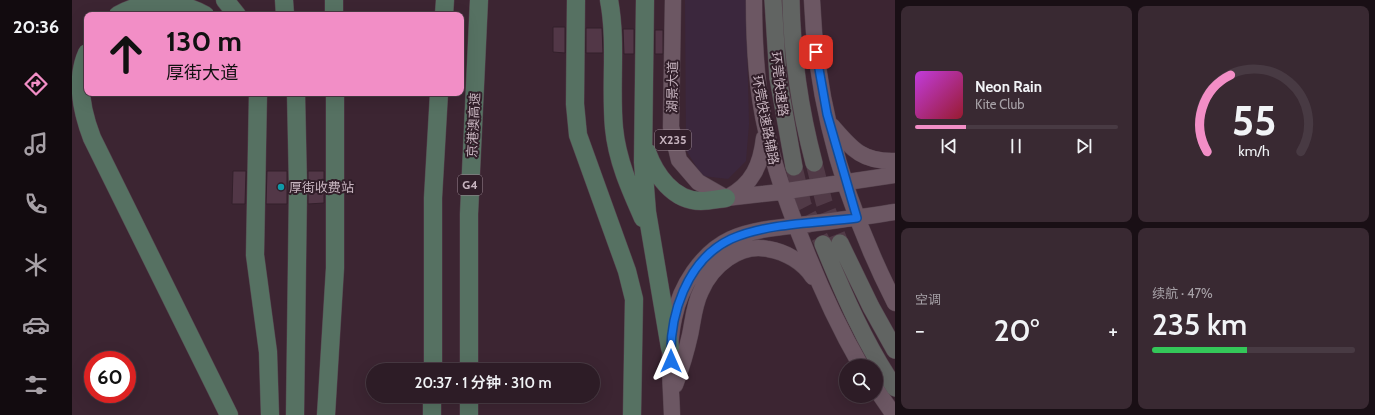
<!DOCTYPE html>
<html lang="zh">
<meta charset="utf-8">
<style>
:root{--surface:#2d1c26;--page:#392932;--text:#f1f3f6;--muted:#a7a1a7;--line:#483a43;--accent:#f28ec6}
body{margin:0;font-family:Cabin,"Noto Sans SC",sans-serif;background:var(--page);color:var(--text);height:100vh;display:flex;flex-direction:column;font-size:15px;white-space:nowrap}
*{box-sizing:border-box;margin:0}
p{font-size:13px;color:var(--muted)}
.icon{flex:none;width:22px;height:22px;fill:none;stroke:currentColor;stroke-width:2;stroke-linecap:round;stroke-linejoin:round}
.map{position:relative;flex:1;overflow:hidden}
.side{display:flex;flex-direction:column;gap:6px;padding:6px;background:#190f15;width:480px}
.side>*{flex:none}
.guide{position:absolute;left:12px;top:12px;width:380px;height:84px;border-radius:8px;box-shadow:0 4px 16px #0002,0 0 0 1px var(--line);background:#f28ec6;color:#111;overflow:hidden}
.buttons{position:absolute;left:767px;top:359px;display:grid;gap:8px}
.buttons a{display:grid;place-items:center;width:44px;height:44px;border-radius:50%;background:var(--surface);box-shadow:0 4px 16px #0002,0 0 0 1px var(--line);font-size:20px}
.speed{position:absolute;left:12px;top:351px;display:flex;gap:8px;font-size:20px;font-weight:700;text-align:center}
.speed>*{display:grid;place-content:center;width:52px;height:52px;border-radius:50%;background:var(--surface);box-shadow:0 4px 16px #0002,0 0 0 1px var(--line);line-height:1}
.speed .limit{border:6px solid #d22;background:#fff;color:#111}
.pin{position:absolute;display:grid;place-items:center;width:34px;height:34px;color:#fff;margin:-17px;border-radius:8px;box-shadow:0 2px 6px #0006}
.me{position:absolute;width:44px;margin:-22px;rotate:0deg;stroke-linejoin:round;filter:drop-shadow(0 0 3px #0008)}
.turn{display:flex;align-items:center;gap:14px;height:84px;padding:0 16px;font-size:18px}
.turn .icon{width:52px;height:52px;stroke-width:2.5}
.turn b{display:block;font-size:28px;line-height:34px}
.big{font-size:30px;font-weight:600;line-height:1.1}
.side .card{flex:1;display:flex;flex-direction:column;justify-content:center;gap:6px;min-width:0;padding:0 14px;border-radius:8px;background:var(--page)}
.side .dial{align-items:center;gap:0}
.dial svg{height:104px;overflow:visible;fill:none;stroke:var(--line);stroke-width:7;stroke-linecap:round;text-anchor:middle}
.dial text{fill:var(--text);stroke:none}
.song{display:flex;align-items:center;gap:12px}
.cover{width:48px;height:48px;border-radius:6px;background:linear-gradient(135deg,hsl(290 70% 55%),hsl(350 70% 35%))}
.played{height:4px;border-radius:2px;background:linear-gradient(90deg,var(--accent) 25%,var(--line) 25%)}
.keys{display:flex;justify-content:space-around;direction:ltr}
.heat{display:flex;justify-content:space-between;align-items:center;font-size:22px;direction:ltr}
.charge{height:6px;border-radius:3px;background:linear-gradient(90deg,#34c759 47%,var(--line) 0)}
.side .tiles{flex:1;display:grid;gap:6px;grid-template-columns:repeat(2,1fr)}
.trip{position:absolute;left:294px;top:363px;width:234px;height:40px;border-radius:20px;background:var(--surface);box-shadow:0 4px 16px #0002,0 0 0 1px var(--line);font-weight:600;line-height:40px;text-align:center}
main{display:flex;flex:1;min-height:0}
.tabs{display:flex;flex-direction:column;width:72px;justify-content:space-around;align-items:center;background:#120b0f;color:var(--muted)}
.tabs .icon{width:28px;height:28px}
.tabs .on{color:var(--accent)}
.tabs b{font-size:18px;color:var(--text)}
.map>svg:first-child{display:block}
</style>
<main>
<nav class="tabs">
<b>20:36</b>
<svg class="icon on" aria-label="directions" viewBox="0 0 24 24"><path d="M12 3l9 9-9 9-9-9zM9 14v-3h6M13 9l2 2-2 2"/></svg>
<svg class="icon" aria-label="music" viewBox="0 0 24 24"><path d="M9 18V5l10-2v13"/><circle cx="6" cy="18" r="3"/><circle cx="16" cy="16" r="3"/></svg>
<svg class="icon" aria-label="phone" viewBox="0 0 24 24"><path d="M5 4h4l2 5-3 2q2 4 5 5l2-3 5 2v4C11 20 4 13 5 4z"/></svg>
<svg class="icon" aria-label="climate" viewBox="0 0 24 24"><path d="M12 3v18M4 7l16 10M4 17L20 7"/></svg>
<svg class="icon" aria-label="car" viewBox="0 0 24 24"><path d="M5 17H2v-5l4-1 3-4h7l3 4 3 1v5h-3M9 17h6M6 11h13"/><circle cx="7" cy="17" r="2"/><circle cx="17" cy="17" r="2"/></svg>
<svg class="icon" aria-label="filters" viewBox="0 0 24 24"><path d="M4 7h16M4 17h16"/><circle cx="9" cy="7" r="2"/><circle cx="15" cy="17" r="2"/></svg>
</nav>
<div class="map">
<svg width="823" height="415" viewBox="0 0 823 415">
<rect width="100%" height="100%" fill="#3c2532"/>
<!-- green -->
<path fill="#3b273d" d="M 613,0 L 674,0 L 677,124 L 674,161 L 656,179 L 630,176 L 614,150 Z"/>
<!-- building -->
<path fill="#523747" stroke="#33202b" d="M 481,27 L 493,27 L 493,53 L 481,52 Z
M 514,28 L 530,28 L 531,53 L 514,53 Z
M 551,29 L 562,29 L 562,54 L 552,54 Z
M 583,30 L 591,30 L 591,54 L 583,54 Z
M 161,171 L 174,171 L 173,204 L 160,204 Z
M 195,171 L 215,171 L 215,204 L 194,204 Z
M 236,171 L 252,171 L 252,203 L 236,204 Z"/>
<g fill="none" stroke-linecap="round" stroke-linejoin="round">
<!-- trunk-tunnel -->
<path stroke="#513a47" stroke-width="17" stroke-dasharray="17 8" stroke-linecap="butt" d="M 742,163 L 752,202 L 768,243
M 722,167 L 731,205 L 751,244"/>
<defs>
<path id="primary" d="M 601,0 L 599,127 L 607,160 L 626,182 L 654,198 L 708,192 L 823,175
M 682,0 C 682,43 684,88 694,130 C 703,171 717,209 733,248 C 749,289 767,328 789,366
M 740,0 C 744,106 775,209 823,303
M 760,126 C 780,149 790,162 823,161
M 656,197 C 681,184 689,164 692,138
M 603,385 C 609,369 614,353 618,335 C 621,321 622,305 629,291 C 640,266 667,243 696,249 C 714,252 731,262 741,277
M 804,389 L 822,415
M 600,415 C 599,383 595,349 602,318 C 608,287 629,253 659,239 C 682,229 710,227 736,224 C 765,220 794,217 823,212"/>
<path id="trunk" d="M 701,0 L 706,78 L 722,167
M 719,0 C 720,55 728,110 742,163
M 768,243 L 799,307 L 823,350
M 751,244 C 771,293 793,344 823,388"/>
<path id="motorway" d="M 153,0 L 165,15
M 212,0 L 213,15
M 262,0 L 262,15
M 504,0 L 503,104 L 506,135 L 555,271 L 562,299 L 560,415
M 537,0 C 545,42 538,86 542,128 C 545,160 558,189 571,218
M 573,0 L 571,162 L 575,212 L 598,348
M 46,15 C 73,0 106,0 133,15
M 372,15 L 373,0
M 15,53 C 3,80 10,112 20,138 L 157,415
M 186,93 L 183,255 L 196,352 L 198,415
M 575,152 C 583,174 601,201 629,201 C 637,201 646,199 654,198
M 361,370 L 361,198 L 367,93
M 397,370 L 397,214 L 407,0
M 397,396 L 397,415
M 223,415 L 226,187 L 224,93
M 254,415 L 263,268 L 263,93
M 360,415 L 360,396"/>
</defs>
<!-- primary casing -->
<use href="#primary" stroke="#55424d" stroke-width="17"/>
<!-- trunk casing -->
<use href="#trunk" stroke="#54414c" stroke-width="18"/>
<!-- motorway casing -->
<use href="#motorway" stroke="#54414c" stroke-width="19"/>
<!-- primary -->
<use href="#primary" stroke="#6c5763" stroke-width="16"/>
<!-- trunk -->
<use href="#trunk" stroke="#616462" stroke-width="17"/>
<!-- motorway -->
<use href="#motorway" stroke="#567162" stroke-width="18"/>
</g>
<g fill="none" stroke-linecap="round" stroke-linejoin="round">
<defs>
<path id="route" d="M 599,361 C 597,316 614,260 659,239 C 695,223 745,223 785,218 L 755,114 L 744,52"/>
</defs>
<!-- route casing -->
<use href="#route" stroke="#114b97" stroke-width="10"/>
<!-- route -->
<use href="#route" stroke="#1a73e8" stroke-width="7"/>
</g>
<!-- markers -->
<circle fill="#0f9aa8" stroke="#311e29" stroke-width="1.5" cx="209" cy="187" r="4"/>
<g text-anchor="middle" stroke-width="4" stroke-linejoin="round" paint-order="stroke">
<!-- shield labels -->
<g fill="#311e29" stroke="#9a8792" stroke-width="1">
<rect x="583" y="130" width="36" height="20" rx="3"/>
<rect x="386" y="175" width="24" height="20" rx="3"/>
</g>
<g font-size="12" font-weight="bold" fill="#c7b4bf">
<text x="601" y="144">X235</text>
<text x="398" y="189">G4</text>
</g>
<!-- street labels -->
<g font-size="13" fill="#c7b4bf" stroke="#311e29">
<text transform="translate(708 84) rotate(83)" y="5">环莞快速路</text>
<text transform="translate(600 87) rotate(-89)" y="5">湖景大道</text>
<text transform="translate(694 120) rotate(79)" y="5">环莞快速路辅路</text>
<text transform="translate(401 125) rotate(-87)" y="5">京港澳高速</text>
</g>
<!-- poi labels -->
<g font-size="13" fill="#c7b4bf" stroke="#311e29" text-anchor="start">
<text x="217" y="192">厚街收费站</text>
</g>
</g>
</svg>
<div class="buttons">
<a><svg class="icon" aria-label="search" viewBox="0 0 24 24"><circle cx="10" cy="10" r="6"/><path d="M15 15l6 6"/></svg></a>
</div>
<div class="speed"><div class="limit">60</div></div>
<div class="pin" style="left:744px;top:52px;background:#d93025"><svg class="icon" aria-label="arrive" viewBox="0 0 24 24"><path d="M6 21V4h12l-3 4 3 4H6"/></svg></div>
<svg class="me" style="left:599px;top:361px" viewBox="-20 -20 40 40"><path d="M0-17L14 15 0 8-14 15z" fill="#1a73e8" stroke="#fff" stroke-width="4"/></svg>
<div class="trip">20:37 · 1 分钟 · 310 m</div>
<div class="guide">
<div class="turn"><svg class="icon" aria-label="ahead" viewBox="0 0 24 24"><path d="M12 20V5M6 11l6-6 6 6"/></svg><div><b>130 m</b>厚街大道</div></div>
</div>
</div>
<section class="side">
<div class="tiles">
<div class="card">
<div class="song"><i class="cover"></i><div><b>Neon Rain</b><p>Kite Club</p></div></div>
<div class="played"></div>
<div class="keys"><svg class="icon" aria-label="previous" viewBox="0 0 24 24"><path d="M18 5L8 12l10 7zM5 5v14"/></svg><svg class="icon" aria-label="pause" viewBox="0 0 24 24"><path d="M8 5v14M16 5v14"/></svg><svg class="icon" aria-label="next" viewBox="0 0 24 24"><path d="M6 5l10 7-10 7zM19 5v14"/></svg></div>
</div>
<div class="card dial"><svg viewBox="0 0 100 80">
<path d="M14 69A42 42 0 1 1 86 69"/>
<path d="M14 69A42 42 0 0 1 32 10" stroke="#f28ec6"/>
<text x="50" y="56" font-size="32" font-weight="700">55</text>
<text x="50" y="72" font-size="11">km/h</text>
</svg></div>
<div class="card"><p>空调</p>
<div class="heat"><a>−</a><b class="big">20°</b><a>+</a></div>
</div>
<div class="card"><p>续航 · 47%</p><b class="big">235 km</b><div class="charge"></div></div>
</div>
</section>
</main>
